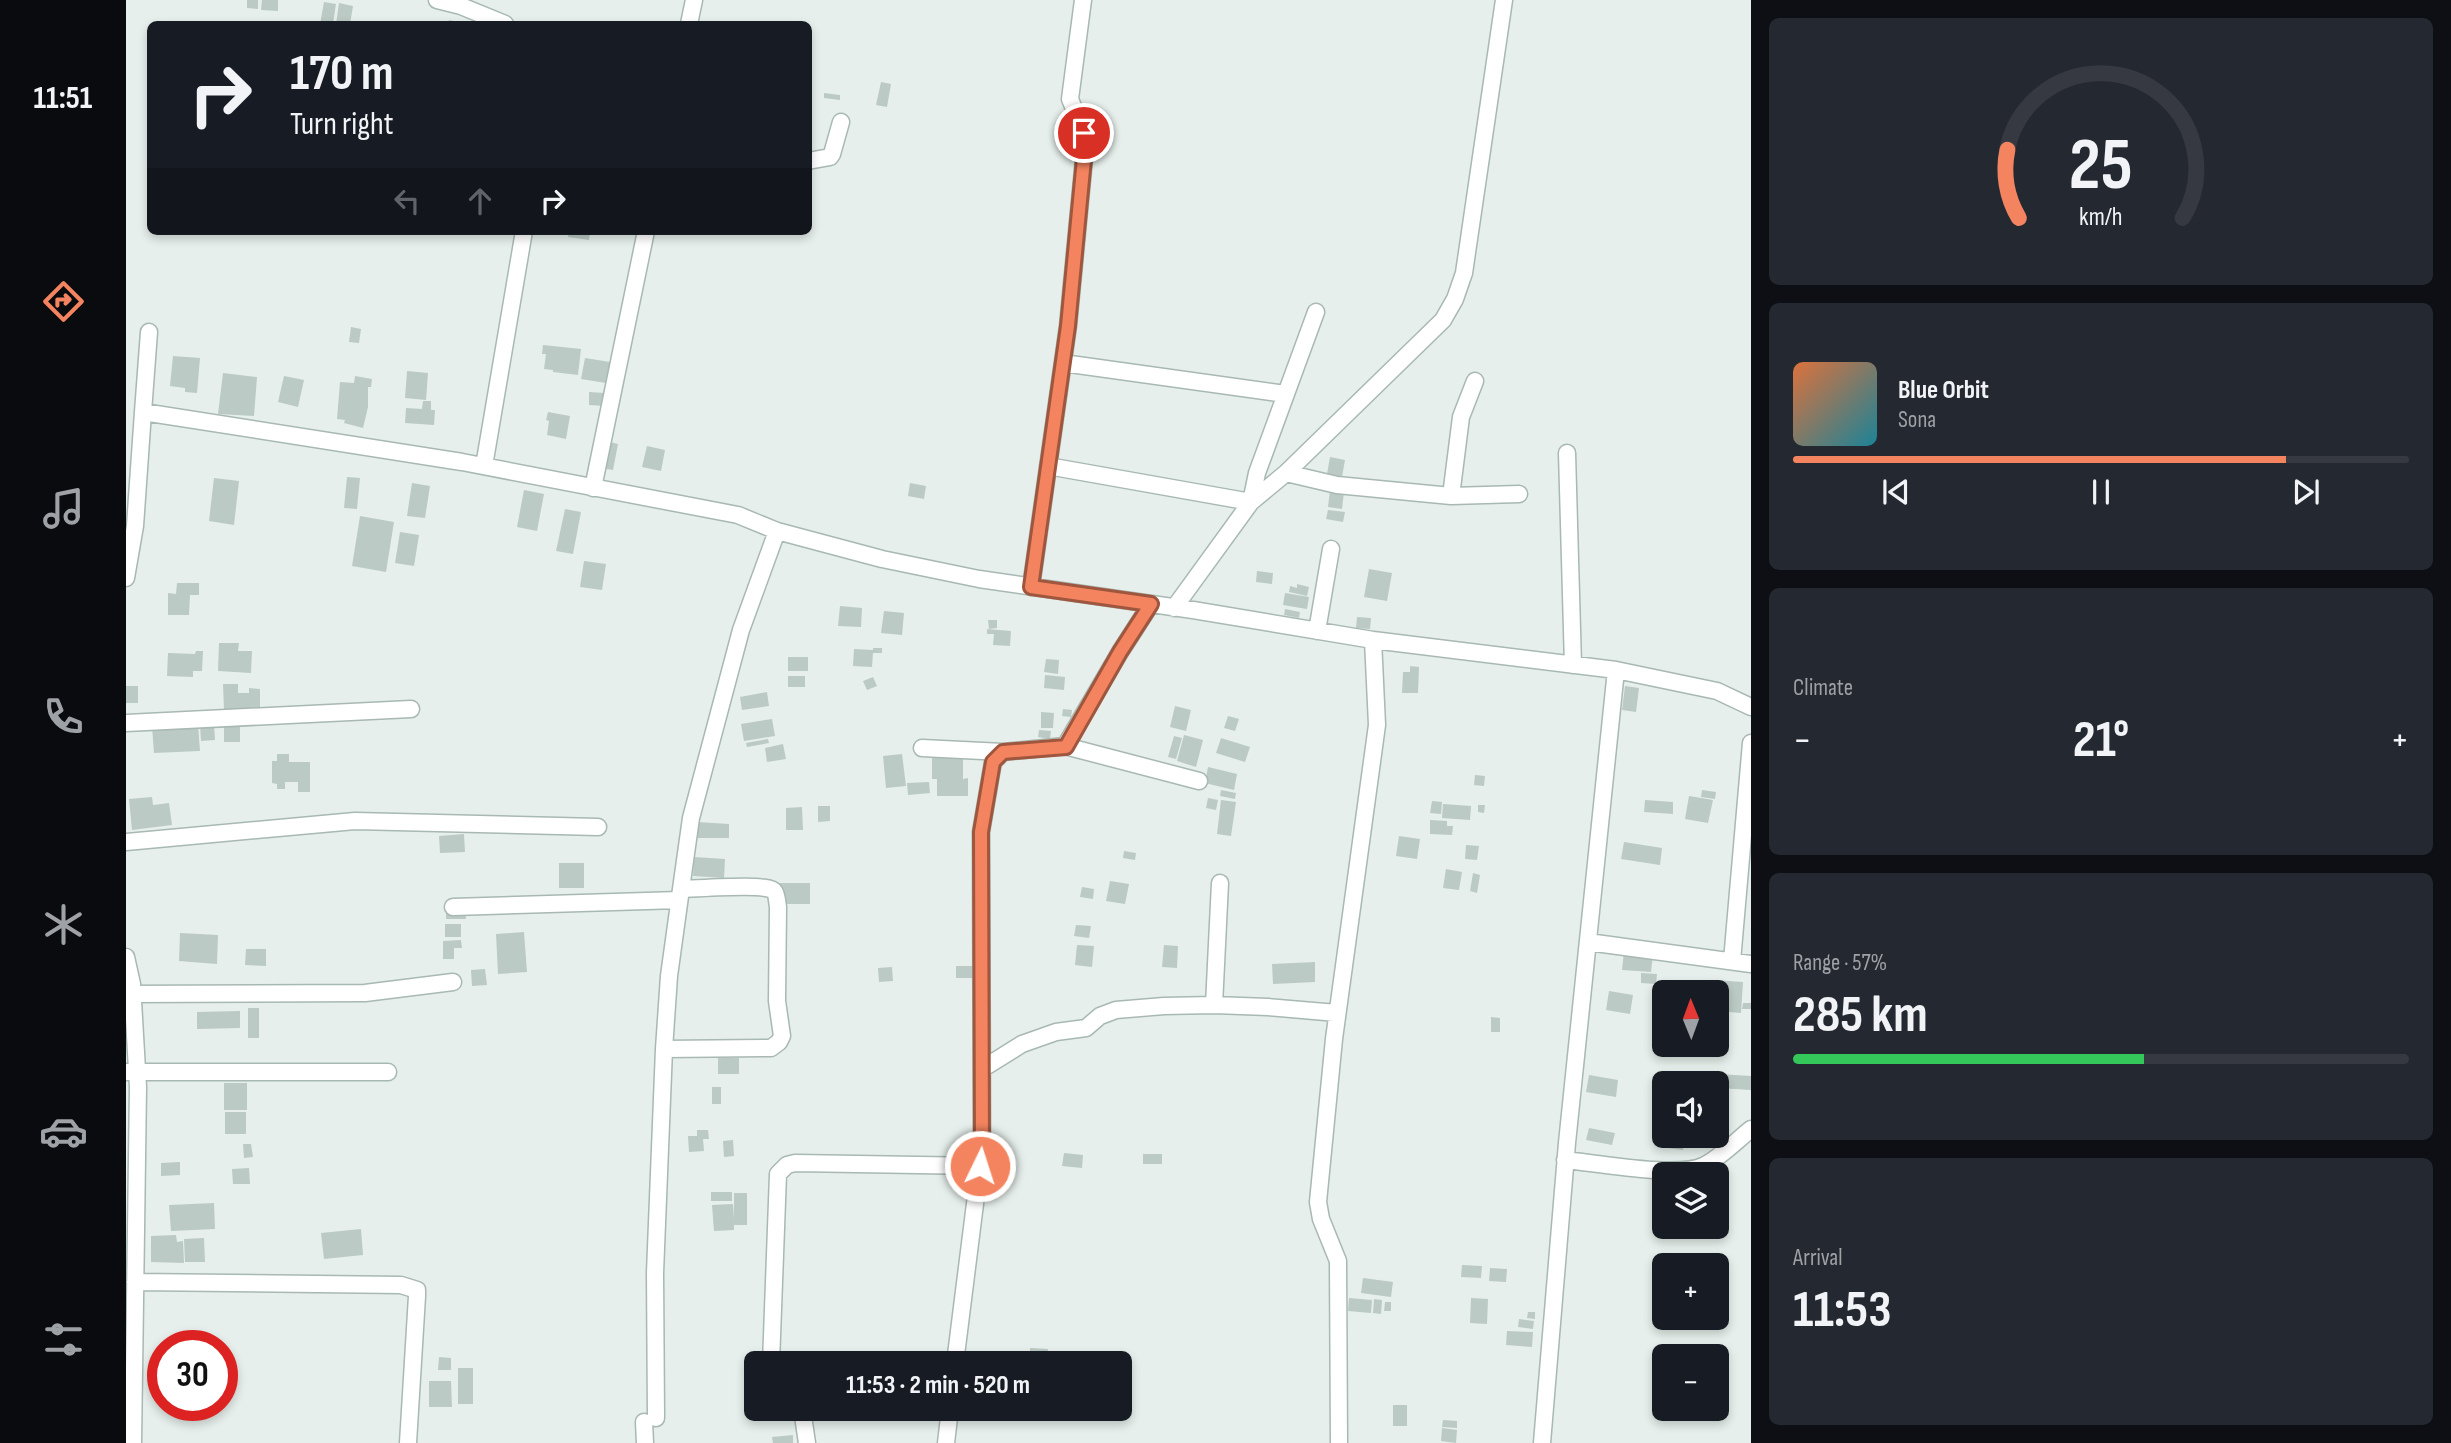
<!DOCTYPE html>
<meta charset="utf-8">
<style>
:root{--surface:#171b24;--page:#242831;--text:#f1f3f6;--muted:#9ea1a6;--line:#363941;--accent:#f4845f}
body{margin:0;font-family:"Sofia Sans Condensed",sans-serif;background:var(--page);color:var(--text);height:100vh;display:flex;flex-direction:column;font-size:26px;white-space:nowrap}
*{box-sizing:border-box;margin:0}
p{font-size:23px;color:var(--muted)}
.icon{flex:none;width:38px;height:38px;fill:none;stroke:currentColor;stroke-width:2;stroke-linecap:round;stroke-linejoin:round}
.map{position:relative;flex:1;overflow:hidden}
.panel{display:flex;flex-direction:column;gap:18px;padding:18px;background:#0d0f14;width:700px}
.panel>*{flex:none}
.guide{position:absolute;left:21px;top:21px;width:665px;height:214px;border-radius:10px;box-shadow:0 4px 10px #0003;background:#171b24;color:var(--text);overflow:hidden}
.needle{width:46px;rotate:359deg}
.fabs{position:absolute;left:1526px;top:980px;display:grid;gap:14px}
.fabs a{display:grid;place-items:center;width:77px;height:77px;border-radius:10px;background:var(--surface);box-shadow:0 4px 10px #0003;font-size:35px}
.speed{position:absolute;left:21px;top:1330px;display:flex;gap:14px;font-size:35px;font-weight:700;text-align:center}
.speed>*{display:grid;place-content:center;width:91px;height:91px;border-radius:50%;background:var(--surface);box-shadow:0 4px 10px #0003;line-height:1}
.speed .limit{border:10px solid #d22;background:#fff;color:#111}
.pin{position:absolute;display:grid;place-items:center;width:60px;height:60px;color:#fff;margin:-30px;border:4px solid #fff;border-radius:50%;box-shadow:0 2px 7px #0007}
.me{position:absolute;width:77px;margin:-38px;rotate:4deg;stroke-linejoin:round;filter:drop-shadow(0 0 5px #0008)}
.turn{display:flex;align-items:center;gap:24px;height:147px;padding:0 28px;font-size:32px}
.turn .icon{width:91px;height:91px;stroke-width:2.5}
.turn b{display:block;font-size:49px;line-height:60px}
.lanes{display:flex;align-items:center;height:66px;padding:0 28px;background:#0003;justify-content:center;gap:35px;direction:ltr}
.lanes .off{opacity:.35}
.big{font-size:52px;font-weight:700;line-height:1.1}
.panel .widget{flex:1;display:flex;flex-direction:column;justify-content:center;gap:10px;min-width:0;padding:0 24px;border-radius:10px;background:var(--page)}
.panel .dial{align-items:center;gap:0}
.dial svg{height:182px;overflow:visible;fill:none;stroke:var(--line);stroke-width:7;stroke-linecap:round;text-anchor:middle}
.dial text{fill:var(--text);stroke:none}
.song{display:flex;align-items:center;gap:21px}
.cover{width:84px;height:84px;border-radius:10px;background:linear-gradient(135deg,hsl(20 70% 55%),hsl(190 70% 35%))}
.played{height:7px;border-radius:4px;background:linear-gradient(90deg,var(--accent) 80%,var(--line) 80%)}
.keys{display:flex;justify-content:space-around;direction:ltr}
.heat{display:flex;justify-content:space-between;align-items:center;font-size:38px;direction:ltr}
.charge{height:10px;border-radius:5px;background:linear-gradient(90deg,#34c759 57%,var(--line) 0)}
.trip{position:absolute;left:618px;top:1351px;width:388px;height:70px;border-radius:10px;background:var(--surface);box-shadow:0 4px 10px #0003;font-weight:700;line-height:70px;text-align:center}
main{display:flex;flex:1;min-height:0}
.menu{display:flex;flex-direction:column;width:126px;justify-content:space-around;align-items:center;background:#090b0e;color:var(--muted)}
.menu .icon{width:49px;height:49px}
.menu .selected{color:var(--accent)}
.menu b{font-size:32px;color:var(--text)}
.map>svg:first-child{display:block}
</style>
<main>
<nav class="menu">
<b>11:51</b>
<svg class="icon selected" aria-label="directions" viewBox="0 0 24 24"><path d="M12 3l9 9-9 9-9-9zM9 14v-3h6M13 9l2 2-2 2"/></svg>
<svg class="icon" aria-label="music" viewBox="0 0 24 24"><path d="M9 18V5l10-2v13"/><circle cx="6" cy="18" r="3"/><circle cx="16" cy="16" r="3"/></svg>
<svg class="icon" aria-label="phone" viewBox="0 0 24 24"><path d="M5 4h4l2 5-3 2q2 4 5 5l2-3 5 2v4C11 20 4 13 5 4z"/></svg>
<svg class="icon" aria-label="climate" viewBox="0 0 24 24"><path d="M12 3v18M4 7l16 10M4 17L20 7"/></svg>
<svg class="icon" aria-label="car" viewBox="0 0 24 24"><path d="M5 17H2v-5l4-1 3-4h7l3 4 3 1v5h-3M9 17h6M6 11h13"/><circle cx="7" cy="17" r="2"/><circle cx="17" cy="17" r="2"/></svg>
<svg class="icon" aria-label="filters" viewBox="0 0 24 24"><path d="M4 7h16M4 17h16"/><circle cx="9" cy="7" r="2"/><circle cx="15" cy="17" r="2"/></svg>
</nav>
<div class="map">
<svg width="1625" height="1443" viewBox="0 0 1625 1443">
<rect width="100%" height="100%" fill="#e6efeb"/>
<!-- building -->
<path fill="#bbcac4" d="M 121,0 L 132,0 L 132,9 L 121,8 Z
M 136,0 L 152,0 L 152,11 L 135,10 Z
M 198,2 L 210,4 L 207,24 L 194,24 Z
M 213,3 L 227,6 L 224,24 L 210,24 Z
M 323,20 L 338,23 L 338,24 L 322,24 Z
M 755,82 L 765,84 L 761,107 L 750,105 Z
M 698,93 L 714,95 L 714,100 L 698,98 Z
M 443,231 L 464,231 L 463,240 L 442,237 Z
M 225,327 L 235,329 L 233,343 L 223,342 Z
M 417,345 L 455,349 L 452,375 L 427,372 L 427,370 L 418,369 L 420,354 L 416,354 Z
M 47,356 L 74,358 L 71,393 L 59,392 L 59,388 L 44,386 Z
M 459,358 L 484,362 L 480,383 L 455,379 Z
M 281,371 L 302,373 L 300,400 L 279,398 Z
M 97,373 L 131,377 L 128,416 L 92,414 Z
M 158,376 L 178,380 L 172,407 L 152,402 Z
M 229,376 L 246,379 L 245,387 L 242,387 L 242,407 L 237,428 L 218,423 L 219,420 L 211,419 L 214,382 L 228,383 Z
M 463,392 L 479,393 L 479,406 L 463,405 Z
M 297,401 L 305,401 L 305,410 L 309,410 L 308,425 L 279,423 L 280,408 L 296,409 Z
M 422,412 L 444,416 L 440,439 L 421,435 L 423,421 L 420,420 Z
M 480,441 L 492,444 L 487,470 L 475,468 Z
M 521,446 L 539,450 L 535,471 L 516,467 Z
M 1204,457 L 1219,460 L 1216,477 L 1201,474 Z
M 221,477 L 234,478 L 231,509 L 218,508 Z
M 88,478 L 113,481 L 108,525 L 83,521 Z
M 286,483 L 304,486 L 299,518 L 281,516 Z
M 784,483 L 800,486 L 798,499 L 782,496 Z
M 398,490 L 418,494 L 411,531 L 391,527 Z
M 1204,490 L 1218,492 L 1216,509 L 1202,507 Z
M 439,509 L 455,512 L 447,554 L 430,551 Z
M 1202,510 L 1219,512 L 1217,522 L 1200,519 Z
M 234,516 L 268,522 L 260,572 L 226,566 Z
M 274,532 L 293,535 L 288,566 L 269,563 Z
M 458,561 L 480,564 L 476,590 L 454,587 Z
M 1243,569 L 1266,573 L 1261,601 L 1238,597 Z
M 1131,571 L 1147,573 L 1146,584 L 1130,582 Z
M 51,583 L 73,583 L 73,595 L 64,595 L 63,615 L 42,615 L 42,593 L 50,594 Z
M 1171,584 L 1183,587 L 1181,596 L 1163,592 L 1164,586 L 1171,588 Z
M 1159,593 L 1183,597 L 1181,609 L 1157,605 Z
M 714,606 L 736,608 L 735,627 L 712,626 Z
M 1159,609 L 1174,612 L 1173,618 L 1158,615 Z
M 758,611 L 778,613 L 776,635 L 755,633 Z
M 1231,617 L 1245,618 L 1244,629 L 1230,628 Z
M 862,620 L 871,620 L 871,628 L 863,629 Z
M 861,629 L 885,631 L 884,646 L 867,645 L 868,634 L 861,634 Z
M 93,643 L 113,643 L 112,651 L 126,651 L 125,673 L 92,671 Z
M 747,648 L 756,648 L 756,653 L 747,653 L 746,667 L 727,666 L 728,649 L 747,650 Z
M 70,651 L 77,651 L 76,671 L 67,671 L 67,677 L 41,676 L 42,653 L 69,654 Z
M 662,657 L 682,657 L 682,671 L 662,671 Z
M 920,659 L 933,660 L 932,674 L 918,672 Z
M 1284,666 L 1293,667 L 1292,693 L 1276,693 L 1277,672 L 1284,672 Z
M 919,675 L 939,677 L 938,690 L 918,688 Z
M 662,676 L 679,676 L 679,687 L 662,687 Z
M 747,677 L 751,686 L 741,690 L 737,681 Z
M 97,684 L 112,684 L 112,693 L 123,693 L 123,688 L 134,689 L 134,708 L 123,708 L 123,710 L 98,710 Z
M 0,686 L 12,686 L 12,703 L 0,703 Z
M 1499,686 L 1513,688 L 1510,712 L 1496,710 Z
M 641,692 L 643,706 L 616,710 L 614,697 Z
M 1049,706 L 1065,710 L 1060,731 L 1044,727 Z
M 937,709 L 946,710 L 945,717 L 936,716 Z
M 915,712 L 928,713 L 927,728 L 915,728 Z
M 1102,716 L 1113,719 L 1109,731 L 1098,728 Z
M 646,719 L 649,736 L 618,741 L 615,724 Z
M 98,723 L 114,723 L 114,742 L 98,742 Z
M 72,724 L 74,751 L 28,753 L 26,726 Z
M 74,725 L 88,725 L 89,740 L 75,741 Z
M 913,730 L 925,731 L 924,739 L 912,737 Z
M 1058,735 L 1077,740 L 1070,767 L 1051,761 Z
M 1048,736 L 1056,738 L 1050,759 L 1042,757 Z
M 1095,738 L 1124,747 L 1119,762 L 1090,753 Z
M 642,739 L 643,743 L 621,747 L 620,743 Z
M 657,744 L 660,759 L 641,762 L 639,748 Z
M 151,754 L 163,754 L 163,762 L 184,762 L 184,792 L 172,792 L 172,782 L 159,782 L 159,789 L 151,789 L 151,784 L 146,783 L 146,761 L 151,761 Z
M 776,754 L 780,786 L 760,788 L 757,756 Z
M 806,755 L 837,755 L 837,779 L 842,778 L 842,796 L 811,796 L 811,779 L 806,779 Z
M 1082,767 L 1111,774 L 1108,790 L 1079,783 Z
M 1349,775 L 1359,776 L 1358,786 L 1348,785 Z
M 803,782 L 804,793 L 782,795 L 781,783 Z
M 1095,790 L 1110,793 L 1109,799 L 1094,796 Z
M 1576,790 L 1590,792 L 1589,799 L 1575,797 Z
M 1563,796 L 1587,800 L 1582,823 L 1559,819 Z
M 26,797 L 27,805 L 43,803 L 46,825 L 6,830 L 3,799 Z
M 1082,798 L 1092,800 L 1090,810 L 1080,808 Z
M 1095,800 L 1110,802 L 1105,836 L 1091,834 Z
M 1519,800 L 1547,802 L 1547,814 L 1518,812 Z
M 1306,801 L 1316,802 L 1315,814 L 1304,813 Z
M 1317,804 L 1345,806 L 1344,820 L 1316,818 Z
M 1352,805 L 1359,805 L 1358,813 L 1352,812 Z
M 692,806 L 704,806 L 704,821 L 692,822 Z
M 676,807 L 677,830 L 660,830 L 660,808 Z
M 1304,820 L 1321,821 L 1321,826 L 1327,826 L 1326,835 L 1304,834 Z
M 571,822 L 603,824 L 603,838 L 571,838 Z
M 338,834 L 339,852 L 314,853 L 313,836 Z
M 1273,836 L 1294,839 L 1291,859 L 1270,856 Z
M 1498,842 L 1536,848 L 1534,865 L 1495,859 Z
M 1340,845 L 1353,846 L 1351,860 L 1339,859 Z
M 998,851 L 1010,853 L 1009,860 L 997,858 Z
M 568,857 L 599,859 L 598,878 L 567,876 Z
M 433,863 L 458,863 L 458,888 L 433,888 Z
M 1320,869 L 1336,872 L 1333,890 L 1317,888 Z
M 1347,873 L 1354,875 L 1351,893 L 1344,891 Z
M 984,881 L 1003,884 L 999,904 L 980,901 Z
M 653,883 L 684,883 L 684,904 L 653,904 Z
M 956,887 L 968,889 L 967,899 L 954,897 Z
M 320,907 L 339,907 L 340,919 L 320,919 Z
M 319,924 L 335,924 L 335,937 L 319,937 Z
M 950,925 L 965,926 L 963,938 L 948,936 Z
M 398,932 L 401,972 L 372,974 L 370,934 Z
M 54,933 L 92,935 L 91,964 L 53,961 Z
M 335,940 L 336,948 L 328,948 L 328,959 L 317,959 L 317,941 Z
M 951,945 L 968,946 L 966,967 L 949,965 Z
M 1038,945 L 1052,946 L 1051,968 L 1036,967 Z
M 120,949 L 140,949 L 140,966 L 119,965 Z
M 1498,951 L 1527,954 L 1525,972 L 1496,970 Z
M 1189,962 L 1189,982 L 1147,984 L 1146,964 Z
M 830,966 L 846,966 L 846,978 L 830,978 Z
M 766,967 L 767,981 L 753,982 L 752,968 Z
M 359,969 L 361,985 L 346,986 L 345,970 Z
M 1515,973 L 1531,974 L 1530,984 L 1515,983 Z
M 1586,980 L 1617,982 L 1615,1013 L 1591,1011 L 1591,992 L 1585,992 Z
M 1531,983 L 1585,985 L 1584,992 L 1538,992 L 1538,1002 L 1530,1002 Z
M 1483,991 L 1507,995 L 1504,1014 L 1480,1010 Z
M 1617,1003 L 1625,1003 L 1625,1009 L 1616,1009 Z
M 122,1008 L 133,1008 L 133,1038 L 122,1038 Z
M 114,1011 L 114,1028 L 71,1029 L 71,1012 Z
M 1365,1017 L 1374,1018 L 1374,1032 L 1365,1032 Z
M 592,1058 L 613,1058 L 613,1074 L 592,1074 Z
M 1592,1074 L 1625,1076 L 1625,1090 L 1592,1088 Z
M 1463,1075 L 1492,1080 L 1490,1097 L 1460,1092 Z
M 98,1083 L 121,1083 L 121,1110 L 98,1110 Z
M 586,1087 L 595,1087 L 595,1104 L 586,1104 Z
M 99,1112 L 120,1112 L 120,1134 L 99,1134 Z
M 1463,1128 L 1489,1133 L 1486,1145 L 1460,1140 Z
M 571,1130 L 582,1130 L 583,1139 L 577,1139 L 578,1151 L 563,1152 L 562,1136 L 571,1136 Z
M 1542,1136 L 1558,1136 L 1557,1150 L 1541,1148 Z
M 607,1140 L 608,1156 L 598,1157 L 597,1141 Z
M 117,1144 L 125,1144 L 127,1157 L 118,1158 Z
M 938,1153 L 957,1155 L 956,1168 L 936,1166 Z
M 1017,1154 L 1036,1154 L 1036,1164 L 1017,1164 Z
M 54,1162 L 54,1175 L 35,1176 L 35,1163 Z
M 123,1168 L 124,1184 L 107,1184 L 106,1169 Z
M 585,1192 L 606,1192 L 606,1201 L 585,1201 Z
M 608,1193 L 621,1193 L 621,1225 L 608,1225 L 608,1230 L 588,1231 L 586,1205 L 607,1204 L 608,1219 Z
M 88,1203 L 89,1229 L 45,1231 L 43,1205 Z
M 235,1229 L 237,1255 L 198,1259 L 195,1233 Z
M 50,1235 L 51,1242 L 57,1241 L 58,1263 L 25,1262 L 25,1236 Z
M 78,1238 L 79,1262 L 59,1262 L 58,1239 Z
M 1336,1265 L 1356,1266 L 1355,1278 L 1335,1277 Z
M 1364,1268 L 1381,1269 L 1380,1282 L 1363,1281 Z
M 1237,1278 L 1267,1282 L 1265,1297 L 1235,1293 Z
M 1223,1298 L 1246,1300 L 1245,1313 L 1222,1311 Z
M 1345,1298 L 1362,1299 L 1361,1324 L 1344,1323 Z
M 1248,1299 L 1256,1300 L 1255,1314 L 1247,1313 Z
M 1259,1302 L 1265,1302 L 1265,1311 L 1258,1311 Z
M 1402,1312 L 1409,1312 L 1409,1319 L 1401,1318 Z
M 1393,1319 L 1408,1321 L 1407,1329 L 1392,1327 Z
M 1381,1331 L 1407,1332 L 1406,1347 L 1380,1345 Z
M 904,1348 L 922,1349 L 921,1356 L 904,1354 Z
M 313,1357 L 325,1358 L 325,1370 L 312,1370 Z
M 332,1368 L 347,1368 L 347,1404 L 332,1404 Z
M 303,1381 L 325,1381 L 326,1407 L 303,1407 Z
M 1267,1405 L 1281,1405 L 1281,1426 L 1267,1426 Z
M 1317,1420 L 1331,1421 L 1331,1428 L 1316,1427 Z
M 1316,1428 L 1331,1430 L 1330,1443 L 1315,1441 Z
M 667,1435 L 667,1443 L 647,1443 L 646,1437 Z"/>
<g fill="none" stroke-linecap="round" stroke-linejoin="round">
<defs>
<path id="minor" d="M 311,0 L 335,6 L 379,24
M 563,24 L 568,0
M 682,161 L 704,157 L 706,154 L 715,122
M 937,363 L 1159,394
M 17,412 L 23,332
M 1441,453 L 1447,665
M 358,466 L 398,231
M 922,466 L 1125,502 L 1160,473 L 1317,320 L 1329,299 L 1338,273 L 1378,0
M 1160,473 L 1211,485 L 1325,496 L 1393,494
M 467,488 L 520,231
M 1325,496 L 1335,417 L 1349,381
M 0,578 L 9,526 L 17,412 L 336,462 L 612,515 L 651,531 L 756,559 L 853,579 L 1067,610 L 1247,640 L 1490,670 L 1591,691 L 1625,707
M 905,587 L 942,326 L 960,138 L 944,99 L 957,0
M 1048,608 L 1125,502 L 1131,473 L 1190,312
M 1191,631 L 1205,549
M 0,723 L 285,709
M 939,746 L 994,652 L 1025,604
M 796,748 L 877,752
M 0,842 L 229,821 L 472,827
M 327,907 L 553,900
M 1462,942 L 1625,964
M 0,957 L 6,984 L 12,1087 L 7,1443
M 1606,961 L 1625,743
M 0,994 L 239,993 L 327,982
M 1088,1005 L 1094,883
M 538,1049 L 645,1048 L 653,1042 L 656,1036 L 651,1001 L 652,907 C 651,902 651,894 648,891 C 643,883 569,889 555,889
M 856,1069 L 896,1044 L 930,1032 L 960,1028 L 974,1016 L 990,1010 L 1038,1006 L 1088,1005 L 1142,1007 L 1211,1013
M 0,1072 L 262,1072
M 1439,1160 C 1470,1163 1551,1178 1577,1166 C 1594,1158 1610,1141 1625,1129
M 9,1282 L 275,1285 L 291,1290 L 291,1296 L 282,1443
M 645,1363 L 652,1174 L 661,1165 L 669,1163 L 854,1166
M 829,1363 L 856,1148 L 855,832 L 867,762 L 877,752 L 939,746 L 1073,781
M 676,1409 L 681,1443
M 530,1418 L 529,1273 L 538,1049 L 543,976 L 555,889 L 565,818 L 615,630 L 651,531
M 518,1422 L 519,1443
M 820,1443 L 824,1409
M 1213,1443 L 1212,1261 L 1195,1219 L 1192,1202 L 1208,1039 L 1251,725 L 1247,640
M 1416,1443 L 1441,1143 L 1490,670"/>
</defs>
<!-- minor casing -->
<use href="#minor" stroke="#a8b8b2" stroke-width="19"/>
<!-- minor -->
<use href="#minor" stroke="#fff" stroke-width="16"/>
</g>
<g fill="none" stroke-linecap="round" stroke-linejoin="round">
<defs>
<path id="route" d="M 854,1166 L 856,1148 L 855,832 L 867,762 L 877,752 L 940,747 L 994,652 L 1025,604 L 905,587 L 942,326 L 960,138 L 958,133"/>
</defs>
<!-- route casing -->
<use href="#route" stroke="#9f563e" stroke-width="18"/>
<!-- route -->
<use href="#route" stroke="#f4845f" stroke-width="12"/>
</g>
</svg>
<div class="fabs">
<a><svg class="needle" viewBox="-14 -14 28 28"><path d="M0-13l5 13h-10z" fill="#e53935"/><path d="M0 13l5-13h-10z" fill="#9ea1a6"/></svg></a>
<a><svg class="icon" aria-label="sound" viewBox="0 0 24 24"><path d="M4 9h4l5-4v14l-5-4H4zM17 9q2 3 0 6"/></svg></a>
<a><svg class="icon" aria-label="layers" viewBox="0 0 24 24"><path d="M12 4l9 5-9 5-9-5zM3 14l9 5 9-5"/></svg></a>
<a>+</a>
<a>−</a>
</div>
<div class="speed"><div class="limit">30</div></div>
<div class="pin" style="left:958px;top:133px;background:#d93025"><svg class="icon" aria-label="arrive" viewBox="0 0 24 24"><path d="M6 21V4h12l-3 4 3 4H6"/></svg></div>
<svg class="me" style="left:854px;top:1166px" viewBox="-20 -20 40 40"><circle r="17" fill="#f4845f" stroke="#fff" stroke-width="3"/><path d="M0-11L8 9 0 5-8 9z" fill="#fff"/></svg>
<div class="trip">11:53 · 2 min · 520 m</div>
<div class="guide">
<div class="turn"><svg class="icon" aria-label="right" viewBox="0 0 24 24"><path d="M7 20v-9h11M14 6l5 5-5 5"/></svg><div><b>170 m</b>Turn right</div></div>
<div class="lanes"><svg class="icon off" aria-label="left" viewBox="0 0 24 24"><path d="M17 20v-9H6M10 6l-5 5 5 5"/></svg><svg class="icon off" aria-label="ahead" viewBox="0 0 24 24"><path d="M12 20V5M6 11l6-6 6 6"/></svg><svg class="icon" aria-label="right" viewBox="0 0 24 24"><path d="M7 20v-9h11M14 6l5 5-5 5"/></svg></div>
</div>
</div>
<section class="panel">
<div class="widget dial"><svg viewBox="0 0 100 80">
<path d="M14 69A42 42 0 1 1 86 69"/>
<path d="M14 69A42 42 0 0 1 9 39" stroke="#f4845f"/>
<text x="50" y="56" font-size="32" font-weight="700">25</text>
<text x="50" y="72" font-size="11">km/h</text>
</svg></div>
<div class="widget">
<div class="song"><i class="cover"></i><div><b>Blue Orbit</b><p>Sona</p></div></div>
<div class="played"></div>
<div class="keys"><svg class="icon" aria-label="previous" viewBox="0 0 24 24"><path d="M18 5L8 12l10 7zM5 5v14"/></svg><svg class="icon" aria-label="pause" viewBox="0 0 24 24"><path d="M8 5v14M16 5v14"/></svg><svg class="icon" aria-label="next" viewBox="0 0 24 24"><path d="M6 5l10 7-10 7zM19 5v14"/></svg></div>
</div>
<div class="widget"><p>Climate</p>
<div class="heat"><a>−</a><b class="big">21°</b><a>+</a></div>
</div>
<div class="widget"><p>Range · 57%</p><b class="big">285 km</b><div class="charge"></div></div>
<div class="widget"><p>Arrival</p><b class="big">11:53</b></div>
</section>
</main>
